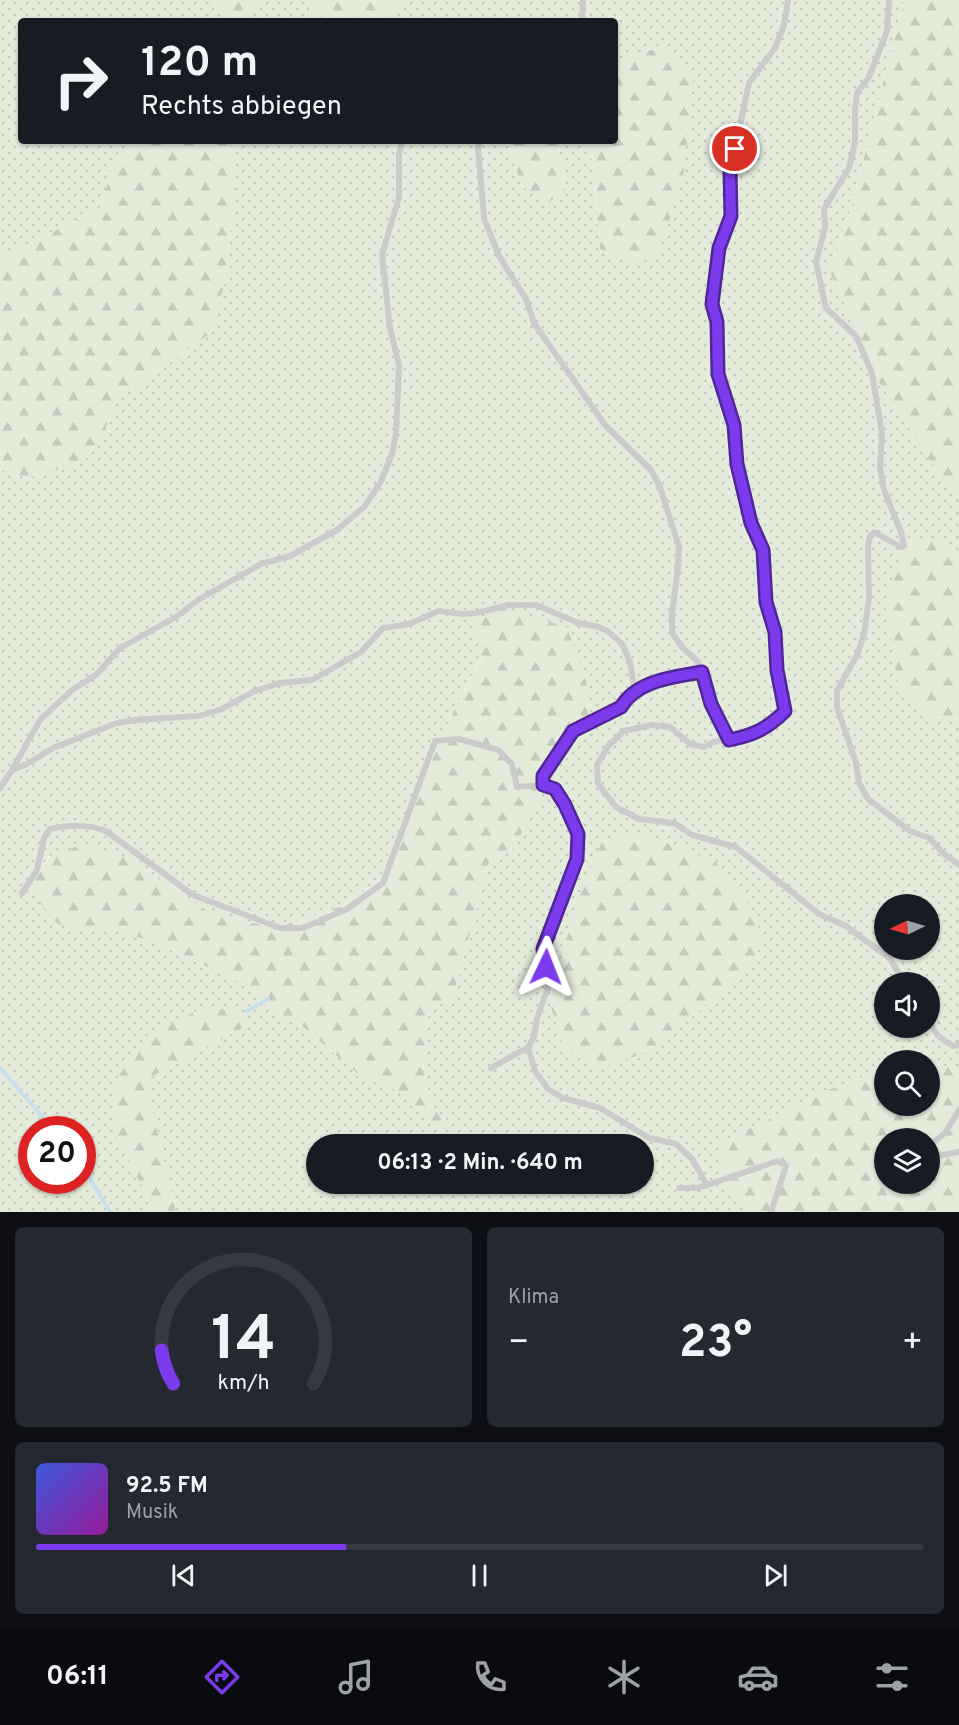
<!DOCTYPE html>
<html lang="de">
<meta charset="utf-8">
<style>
:root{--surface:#171b24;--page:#242831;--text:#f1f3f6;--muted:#9ea1a6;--line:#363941;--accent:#7c3aed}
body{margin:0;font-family:Overpass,sans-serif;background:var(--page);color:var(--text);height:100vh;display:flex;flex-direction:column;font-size:22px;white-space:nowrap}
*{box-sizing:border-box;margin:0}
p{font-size:20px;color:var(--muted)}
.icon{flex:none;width:33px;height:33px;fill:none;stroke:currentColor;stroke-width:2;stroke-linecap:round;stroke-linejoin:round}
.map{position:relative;height:1212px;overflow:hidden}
.side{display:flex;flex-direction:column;gap:15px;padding:15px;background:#0d0f14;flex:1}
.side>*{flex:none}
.top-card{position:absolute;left:18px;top:18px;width:600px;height:126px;border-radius:6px;box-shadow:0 2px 4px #0004;background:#171b24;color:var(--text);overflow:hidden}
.needle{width:39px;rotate:265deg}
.tools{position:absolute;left:874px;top:894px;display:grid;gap:12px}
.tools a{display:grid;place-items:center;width:66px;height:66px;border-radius:50%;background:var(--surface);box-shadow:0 2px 4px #0004;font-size:30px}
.speed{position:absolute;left:18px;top:1116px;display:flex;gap:12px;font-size:30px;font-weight:700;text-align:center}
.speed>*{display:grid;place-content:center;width:78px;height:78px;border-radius:50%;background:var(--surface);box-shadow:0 2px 4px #0004;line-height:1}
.speed .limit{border:9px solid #d22;background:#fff;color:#111}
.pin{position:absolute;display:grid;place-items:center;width:51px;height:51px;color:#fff;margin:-26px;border:3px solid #fff;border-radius:50%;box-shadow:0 2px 6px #0007}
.me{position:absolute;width:66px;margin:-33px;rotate:2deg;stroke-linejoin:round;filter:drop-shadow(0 0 4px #0008)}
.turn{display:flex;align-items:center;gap:21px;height:126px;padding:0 24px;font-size:27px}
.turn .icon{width:78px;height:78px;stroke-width:2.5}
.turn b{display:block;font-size:42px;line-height:51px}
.big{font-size:45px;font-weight:700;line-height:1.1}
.side .widget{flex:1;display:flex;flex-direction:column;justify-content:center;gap:9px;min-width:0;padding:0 21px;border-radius:9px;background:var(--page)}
.side .dial{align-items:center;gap:0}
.dial svg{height:156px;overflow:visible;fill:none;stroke:var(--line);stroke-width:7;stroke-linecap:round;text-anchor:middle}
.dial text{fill:var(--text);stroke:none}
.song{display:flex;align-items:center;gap:18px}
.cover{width:72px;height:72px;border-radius:9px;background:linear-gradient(135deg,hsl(230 70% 55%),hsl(300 70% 35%))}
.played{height:6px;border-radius:3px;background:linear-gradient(90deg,var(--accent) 35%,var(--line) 35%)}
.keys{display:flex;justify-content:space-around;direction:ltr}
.heat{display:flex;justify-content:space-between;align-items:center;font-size:33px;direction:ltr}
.side .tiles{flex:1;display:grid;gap:15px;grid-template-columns:1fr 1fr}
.widget:last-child{grid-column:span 2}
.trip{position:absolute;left:306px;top:1134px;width:348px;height:60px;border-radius:30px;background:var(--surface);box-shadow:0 2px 4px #0004;font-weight:700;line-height:60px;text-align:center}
.tabs{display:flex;height:96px;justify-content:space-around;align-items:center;background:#090b0e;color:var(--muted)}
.tabs .icon{width:42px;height:42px}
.tabs .on{color:var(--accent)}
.tabs b{font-size:27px;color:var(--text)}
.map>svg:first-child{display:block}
</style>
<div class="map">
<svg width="959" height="1212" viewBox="0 0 959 1212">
<defs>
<pattern id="grass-dots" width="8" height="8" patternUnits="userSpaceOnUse" patternTransform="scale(1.5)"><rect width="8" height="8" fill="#e4ebdb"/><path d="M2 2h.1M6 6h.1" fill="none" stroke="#c4cabc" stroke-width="1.8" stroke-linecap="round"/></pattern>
<pattern id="forest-firs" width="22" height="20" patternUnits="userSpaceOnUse" patternTransform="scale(1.5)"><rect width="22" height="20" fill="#e4ebdb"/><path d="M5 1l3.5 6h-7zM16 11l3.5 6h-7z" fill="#c4cabc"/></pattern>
</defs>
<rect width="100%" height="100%" fill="#fff"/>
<!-- grass -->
<path fill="url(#grass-dots)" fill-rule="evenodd" d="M 0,0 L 213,0 L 216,13 L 257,5 L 257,0 L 307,0 L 307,21 L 21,21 L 21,141 L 141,141 L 113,163 L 101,207 L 13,252 L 0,255 Z
M 402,0 L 904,0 L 853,202 L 829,270 L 949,490 L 959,499 L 959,559 L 942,539 L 925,717 L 959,719 L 959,1077 L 950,1069 L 923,1054 L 906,1060 L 885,1060 L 885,1069 L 828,1090 L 722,1142 L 723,1183 L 754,1212 L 176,1212 L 151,1105 L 151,1077 L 244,1027 L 251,1021 L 150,1032 L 145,1192 L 152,1212 L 0,1212 L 0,470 L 29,478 L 105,430 L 116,401 L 211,333 L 224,286 L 236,183 L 232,145 L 225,141 L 507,141 L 522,187 L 566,192 L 558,141 L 590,141 L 600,249 L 663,47 L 615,60 L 615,21 L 386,21 ZM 482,656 L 587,732 L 562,754 L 514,848 L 489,862 L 452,1000 L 429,1008 L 423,1071 L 433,1106 L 449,1128 L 443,1132 L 399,1091 L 359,1075 L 300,1024 L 276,1014 L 259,994 L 234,979 L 154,942 L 118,930 L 73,928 L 34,880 L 49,856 L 128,859 L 208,912 L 275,928 L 343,906 L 380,879 L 458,701 ZM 885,904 L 930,904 L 930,950 L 885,950 ZM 885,982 L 930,982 L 930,1028 L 885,1028 ZM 32,1130 L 82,1130 L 82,1180 L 32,1180 ZM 316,1144 L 644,1144 L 644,1184 L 316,1184 Z"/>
<!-- forest -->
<path fill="url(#forest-firs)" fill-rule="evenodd" d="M 213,0 L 257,0 L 257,5 L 242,21 L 216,13 Z
M 307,0 L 402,0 L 386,21 L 307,21 Z
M 904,0 L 959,0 L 959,499 L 949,490 L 878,380 L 829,270 L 853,202 Z
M 663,47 L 694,74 L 683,177 L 658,254 L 636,265 L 600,249 L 590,141 L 615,141 L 615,60 Z
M 141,141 L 225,141 L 232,144 L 236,183 L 224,286 L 211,333 L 116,401 L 105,430 L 84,462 L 29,478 L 0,470 L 0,255 L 13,252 L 101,207 L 113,163 Z
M 507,141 L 558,141 L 566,193 L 548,202 L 522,187 Z
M 908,538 L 942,539 L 959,559 L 959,719 L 925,717 L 899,690 L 885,605 Z
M 505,609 L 567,627 L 590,693 L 587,732 L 562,754 L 514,848 L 489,862 L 452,1000 L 429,1008 L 423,1071 L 433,1106 L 450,1129 L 442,1132 L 399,1091 L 359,1075 L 300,1024 L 276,1014 L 259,994 L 234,979 L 154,942 L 118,931 L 73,928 L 58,924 L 46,911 L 31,889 L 34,880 L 50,856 L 84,844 L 128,859 L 209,912 L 275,928 L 343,906 L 380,879 L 458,701 L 482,657 L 471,620 Z
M 639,832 L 716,862 L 752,909 L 762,941 L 751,965 L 655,1050 L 596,1069 L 563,1047 L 549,1000 L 582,886 L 603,840 Z
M 201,1009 L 236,1010 L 251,1021 L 244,1027 L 151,1077 L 151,1105 L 176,1212 L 152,1212 L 145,1192 L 111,1126 L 115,1081 L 150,1032 Z
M 923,1054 L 950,1069 L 959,1077 L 959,1212 L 754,1212 L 722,1183 L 722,1142 L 828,1090 L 885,1069 L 885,1106 L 930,1106 L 930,1060 L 906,1060 ZM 885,1138 L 930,1138 L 930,1184 L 885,1184 Z"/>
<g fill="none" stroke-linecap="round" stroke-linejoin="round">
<!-- stream -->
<path stroke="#c6dfec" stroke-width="4" d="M 247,1011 L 268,999
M 0,1068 L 54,1130
M 82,1165 L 110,1212"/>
<!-- service -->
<path stroke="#cbcbcb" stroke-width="6" d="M 788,0 L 784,25 L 775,48 L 749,83 L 730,171 L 731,216 L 719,248 L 712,304 L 717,322 L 718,374 L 734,425 L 737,464 L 751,523 L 763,550 L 767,602 L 775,632 L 777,670 L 785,711 L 770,726 L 747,736 L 713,742 L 704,747 L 690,744 L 670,727 L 652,725 L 624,731 L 609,745 L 597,765 L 598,784 L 616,807 L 639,819 L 674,823 L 692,835 L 736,847 L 819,914 L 846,926 L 890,959 L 904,982
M 889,0 L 887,31 L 869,77 L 857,93 L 855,110 L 855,142 L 849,168 L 824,209 L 825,227 L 816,262 L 826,308 L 856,336 L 872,373 L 882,434 L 880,467 L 884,490 L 901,532 L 904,546 L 901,547 L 874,532 L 870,536 L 868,546 L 869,599 L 864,634 L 858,653 L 837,691 L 837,707 L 856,763 L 859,783 L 868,799 L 910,831 L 929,838 L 944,854 L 959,865
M 582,21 L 583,0
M 480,141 L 478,148 L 484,218 L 499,256 L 526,299 L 534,323 L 605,425 L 651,470 L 660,487 L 679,547 L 678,567 L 672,614 L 672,633 L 683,648 L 698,662 L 711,704 L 729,740
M 641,688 L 626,700 L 621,707 L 573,731 L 543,775 L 543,785 L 554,789 L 565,805 L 578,834 L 577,859 L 543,949 L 549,985 L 537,1018 L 534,1037 L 528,1047 L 535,1071 L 548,1089 L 563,1098 L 600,1108 L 649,1138 L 676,1144 L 692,1159 L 707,1185 L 778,1161 L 786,1166 L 771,1212
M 12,770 L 40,720 L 72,690 L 96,675 L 120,648 L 176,617 L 198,600 L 261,564 L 290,556 L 337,530 L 365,506 L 381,481 L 392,454 L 396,433 L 399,365 L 390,328 L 382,255 L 399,197 L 399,154 L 402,141
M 0,788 L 12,770 L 27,764 L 53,748 L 117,723 L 135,720 L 199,716 L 222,709 L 255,691 L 280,683 L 312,680 L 361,652 L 383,628 L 409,624 L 439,611 L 463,614 L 476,613 L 510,605 L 536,605 L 578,623 L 599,627 L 609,632 L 622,644 L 630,662 L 634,685 L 641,688 L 650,683 L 702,672
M 22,893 L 37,870 L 44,838 L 50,829 C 70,825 87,824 106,831 L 193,895 L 280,928 L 303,928 L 347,909 L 383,883 L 435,741 L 459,739 L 498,750 L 512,764 L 517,787 L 543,785
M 930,1023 L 938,1036 L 953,1046 L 959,1045
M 491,1068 L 528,1047
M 930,1145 L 945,1133 L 959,1110
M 930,1157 L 959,1152
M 679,1188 L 697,1188 L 707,1185"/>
</g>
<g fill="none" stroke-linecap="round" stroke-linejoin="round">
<defs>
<path id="route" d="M 546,967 L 543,949 L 577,859 L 578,834 L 565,805 L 555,789 L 543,785 L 543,776 L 573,731 L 621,707 C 637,680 674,677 702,672 L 711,704 L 729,740 C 754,735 767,729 785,711 L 777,670 L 775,632 L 766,602 L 763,550 L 751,523 L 737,464 L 734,425 L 718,374 L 717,322 L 712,304 L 719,248 L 731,216 L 730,171 L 735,149"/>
</defs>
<!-- route casing -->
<use href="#route" stroke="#51269a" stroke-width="15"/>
<!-- route -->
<use href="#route" stroke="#7c3aed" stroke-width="10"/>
</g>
</svg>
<div class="tools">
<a><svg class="needle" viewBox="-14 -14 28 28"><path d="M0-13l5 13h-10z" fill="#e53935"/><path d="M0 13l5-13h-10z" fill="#9ea1a6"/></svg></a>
<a><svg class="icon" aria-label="sound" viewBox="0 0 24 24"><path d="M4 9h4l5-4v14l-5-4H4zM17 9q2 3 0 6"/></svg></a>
<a><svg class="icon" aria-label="search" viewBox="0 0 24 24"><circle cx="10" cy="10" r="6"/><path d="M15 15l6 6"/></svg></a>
<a><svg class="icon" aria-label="layers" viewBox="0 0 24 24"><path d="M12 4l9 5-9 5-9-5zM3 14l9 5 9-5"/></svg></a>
</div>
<div class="speed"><div class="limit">20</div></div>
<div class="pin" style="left:735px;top:149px;background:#d93025"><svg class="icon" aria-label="arrive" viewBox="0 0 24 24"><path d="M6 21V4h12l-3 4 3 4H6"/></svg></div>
<svg class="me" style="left:546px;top:967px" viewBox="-20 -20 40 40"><path d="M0-17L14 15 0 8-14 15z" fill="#7c3aed" stroke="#fff" stroke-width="4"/></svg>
<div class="trip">06:13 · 2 Min. · 640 m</div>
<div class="top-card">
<div class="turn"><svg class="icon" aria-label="right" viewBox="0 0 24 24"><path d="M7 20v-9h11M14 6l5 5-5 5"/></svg><div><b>120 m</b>Rechts abbiegen</div></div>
</div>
</div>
<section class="side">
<div class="tiles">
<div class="widget dial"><svg viewBox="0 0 100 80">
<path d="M14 69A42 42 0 1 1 86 69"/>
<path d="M14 69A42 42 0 0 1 8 52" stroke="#7c3aed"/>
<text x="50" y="56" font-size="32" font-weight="700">14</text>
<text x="50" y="72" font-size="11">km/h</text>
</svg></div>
<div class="widget"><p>Klima</p>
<div class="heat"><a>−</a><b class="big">23°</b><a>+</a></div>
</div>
<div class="widget">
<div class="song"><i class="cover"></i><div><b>92.5 FM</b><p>Musik</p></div></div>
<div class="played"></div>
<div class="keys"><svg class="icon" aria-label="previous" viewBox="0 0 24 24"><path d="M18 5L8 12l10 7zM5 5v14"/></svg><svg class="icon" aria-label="pause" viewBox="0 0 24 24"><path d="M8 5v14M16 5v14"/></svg><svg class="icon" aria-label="next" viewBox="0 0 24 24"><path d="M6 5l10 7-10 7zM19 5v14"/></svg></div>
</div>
</div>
</section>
<nav class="tabs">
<b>06:11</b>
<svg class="icon on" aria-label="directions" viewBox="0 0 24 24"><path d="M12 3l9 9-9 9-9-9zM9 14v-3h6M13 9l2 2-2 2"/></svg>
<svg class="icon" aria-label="music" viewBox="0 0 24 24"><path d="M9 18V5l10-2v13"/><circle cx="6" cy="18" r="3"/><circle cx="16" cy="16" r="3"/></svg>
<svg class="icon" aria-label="phone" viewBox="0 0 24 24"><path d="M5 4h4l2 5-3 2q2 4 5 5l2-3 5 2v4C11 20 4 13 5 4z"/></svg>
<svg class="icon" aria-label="climate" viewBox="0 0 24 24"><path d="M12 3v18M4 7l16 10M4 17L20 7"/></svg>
<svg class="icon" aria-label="car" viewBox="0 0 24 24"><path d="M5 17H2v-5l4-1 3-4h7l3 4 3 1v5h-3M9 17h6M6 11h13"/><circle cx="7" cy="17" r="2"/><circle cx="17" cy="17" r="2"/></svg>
<svg class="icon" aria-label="filters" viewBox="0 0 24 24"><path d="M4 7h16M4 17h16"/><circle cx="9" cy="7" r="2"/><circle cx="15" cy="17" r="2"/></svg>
</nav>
